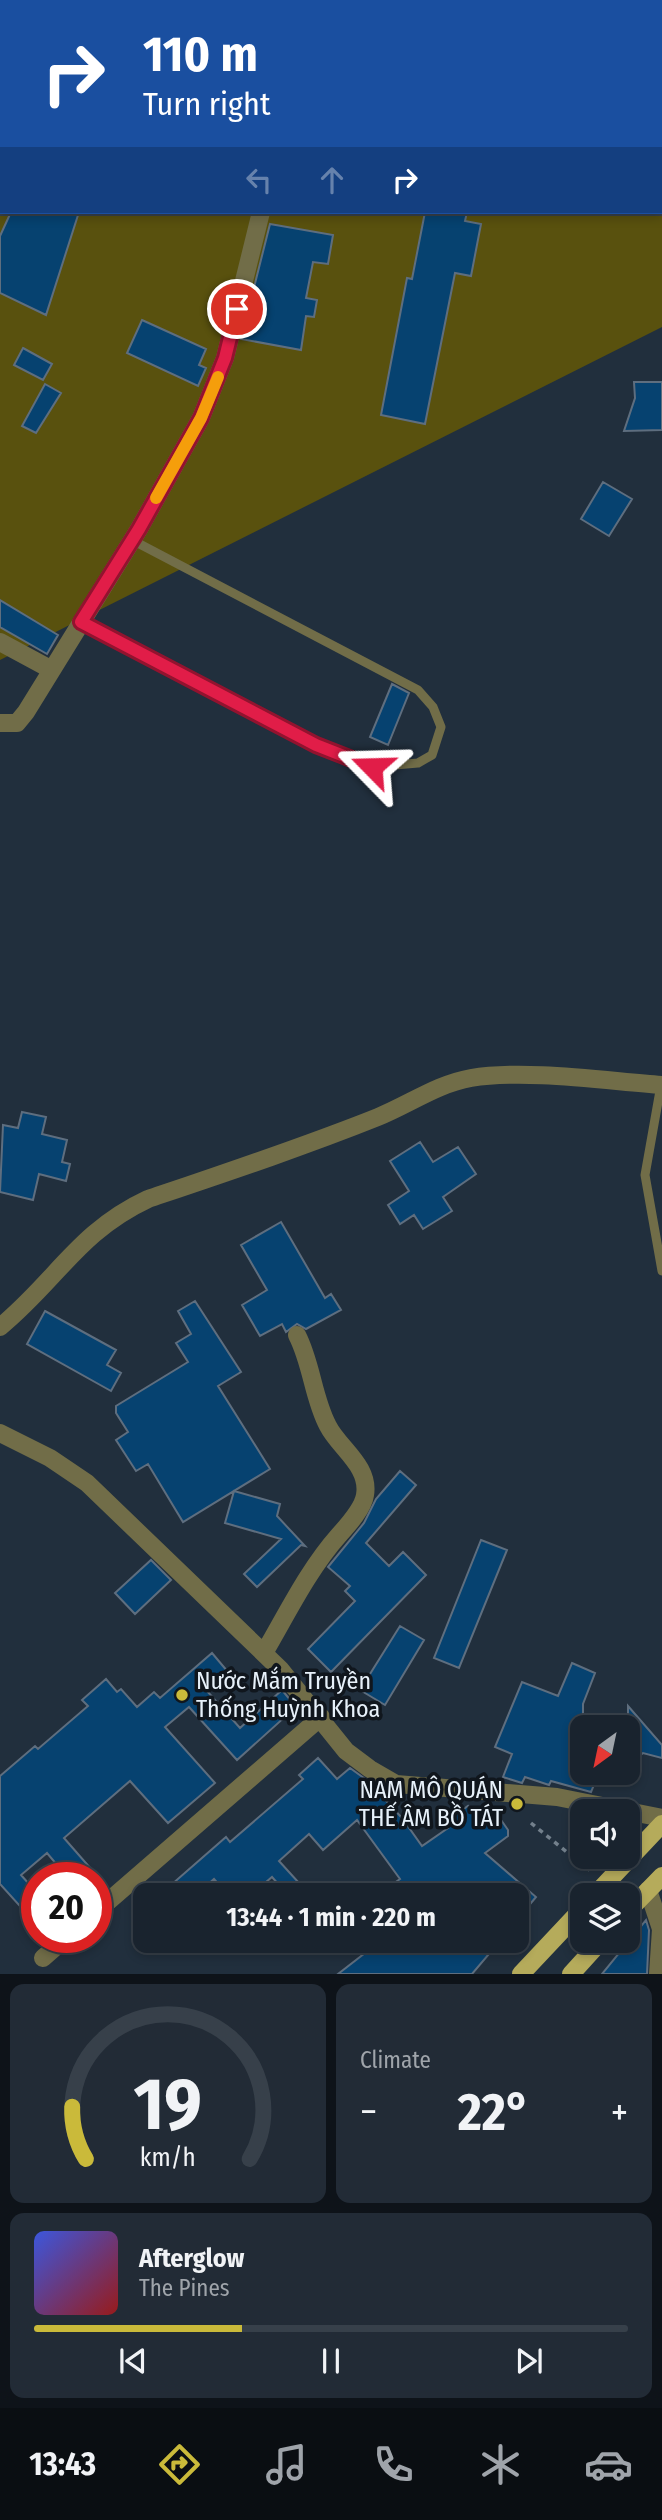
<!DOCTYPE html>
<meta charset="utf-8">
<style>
:root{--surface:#19232e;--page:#222b36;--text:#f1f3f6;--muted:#9fa4aa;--line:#37404a;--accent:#caba3a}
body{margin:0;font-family:"Fira Sans Condensed",sans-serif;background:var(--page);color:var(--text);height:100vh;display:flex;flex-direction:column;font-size:26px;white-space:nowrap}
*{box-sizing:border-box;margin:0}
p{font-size:23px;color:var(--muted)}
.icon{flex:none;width:38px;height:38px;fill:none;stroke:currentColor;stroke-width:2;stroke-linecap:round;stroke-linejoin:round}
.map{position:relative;height:1974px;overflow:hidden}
.sheet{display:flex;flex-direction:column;gap:10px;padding:10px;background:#0e1319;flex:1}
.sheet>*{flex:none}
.hud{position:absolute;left:0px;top:0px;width:663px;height:214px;box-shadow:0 4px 10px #0003,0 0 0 2px var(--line);background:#1a4fa0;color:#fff;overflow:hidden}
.needle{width:46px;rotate:213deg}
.controls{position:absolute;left:570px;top:1715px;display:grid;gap:14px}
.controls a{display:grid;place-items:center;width:70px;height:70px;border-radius:14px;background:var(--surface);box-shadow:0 4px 10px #0003,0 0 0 2px var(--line);font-size:35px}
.speed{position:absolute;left:21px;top:1862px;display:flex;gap:14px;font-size:35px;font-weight:700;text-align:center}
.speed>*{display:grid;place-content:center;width:91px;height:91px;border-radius:50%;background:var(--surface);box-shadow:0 4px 10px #0003,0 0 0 2px var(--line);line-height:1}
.speed .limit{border:10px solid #d22;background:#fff;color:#111}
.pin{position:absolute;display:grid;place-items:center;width:60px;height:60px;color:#fff;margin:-30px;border:4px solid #fff;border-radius:50%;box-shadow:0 2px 7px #0007}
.me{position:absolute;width:77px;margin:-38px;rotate:292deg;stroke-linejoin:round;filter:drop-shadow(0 0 5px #0008)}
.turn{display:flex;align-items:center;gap:24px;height:147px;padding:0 28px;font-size:32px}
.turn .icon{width:91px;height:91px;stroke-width:2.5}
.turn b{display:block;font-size:49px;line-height:60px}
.lanes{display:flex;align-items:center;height:66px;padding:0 28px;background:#0003;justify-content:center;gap:35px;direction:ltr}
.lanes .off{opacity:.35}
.big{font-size:52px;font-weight:700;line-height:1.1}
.sheet .card{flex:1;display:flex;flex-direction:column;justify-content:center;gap:10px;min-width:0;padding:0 24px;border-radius:14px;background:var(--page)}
.sheet .dial{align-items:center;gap:0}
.dial svg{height:182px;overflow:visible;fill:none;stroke:var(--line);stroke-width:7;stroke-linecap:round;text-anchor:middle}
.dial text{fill:var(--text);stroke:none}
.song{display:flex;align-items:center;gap:21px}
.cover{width:84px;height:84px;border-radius:10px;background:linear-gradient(135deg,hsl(230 70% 55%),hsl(0 70% 35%))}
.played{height:7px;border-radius:4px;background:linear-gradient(90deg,var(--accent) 35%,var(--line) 35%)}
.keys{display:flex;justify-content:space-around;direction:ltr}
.heat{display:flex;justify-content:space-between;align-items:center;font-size:38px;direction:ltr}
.sheet .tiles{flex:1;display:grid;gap:10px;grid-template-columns:1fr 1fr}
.card:last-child{grid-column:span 2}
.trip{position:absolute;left:133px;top:1883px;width:396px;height:70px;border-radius:14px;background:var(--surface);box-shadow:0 4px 10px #0003,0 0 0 2px var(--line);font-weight:700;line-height:70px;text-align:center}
.tabs{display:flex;height:112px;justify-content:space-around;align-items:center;background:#0a0e12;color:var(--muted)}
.tabs .icon{width:49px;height:49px}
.tabs .current{color:var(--accent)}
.tabs b{font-size:32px;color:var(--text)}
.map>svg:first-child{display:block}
</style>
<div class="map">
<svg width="662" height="1974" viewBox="0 0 662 1974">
<rect width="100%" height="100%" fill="#212f3d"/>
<!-- green -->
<path fill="#59510e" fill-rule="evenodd" d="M 0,0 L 662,0 L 662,327 L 0,660 ZM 2,2 L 662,2 L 662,212 L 2,212 Z"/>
<!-- building -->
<path fill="#064270" stroke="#5e6e7f" stroke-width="2" d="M 11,212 L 79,212 L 46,315 L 0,293 L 0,236 Z
M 425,212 L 467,212 L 465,221 L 481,224 L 471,276 L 455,273 L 425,424 L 381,415 L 407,278 L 412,279 Z
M 270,224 L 333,235 L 328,264 L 313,262 L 306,298 L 317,300 L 314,317 L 306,316 L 301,350 L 241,339 Z
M 142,320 L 206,349 L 199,365 L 206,368 L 198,386 L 127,353 Z
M 23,348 L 52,364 L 43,380 L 14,365 Z
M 634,382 L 662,382 L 662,430 L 624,431 L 635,398 Z
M 45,384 L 61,393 L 36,433 L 22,426 Z
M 603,482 L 632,499 L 609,536 L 581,519 Z
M 0,600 L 58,635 L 47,654 L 0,627 Z
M 392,684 L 409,693 L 388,745 L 370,737 Z
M 22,1112 L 46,1117 L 42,1134 L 67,1140 L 62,1162 L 70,1164 L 66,1181 L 39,1174 L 33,1200 L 0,1192 L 3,1125 L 18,1128 Z
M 420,1142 L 433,1162 L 458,1147 L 476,1174 L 443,1197 L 452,1211 L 423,1229 L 414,1215 L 400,1224 L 388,1205 L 409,1191 L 390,1161 Z
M 281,1222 L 325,1298 L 331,1294 L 341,1310 L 306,1329 L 297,1324 L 286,1332 L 282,1324 L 260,1336 L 242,1305 L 267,1290 L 241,1245 Z
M 195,1301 L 241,1372 L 218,1386 L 270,1469 L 183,1522 L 148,1464 L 136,1471 L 116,1440 L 128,1432 L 116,1413 L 116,1406 L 188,1362 L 176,1343 L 191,1334 L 178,1311 Z
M 45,1311 L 116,1350 L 107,1365 L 121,1373 L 111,1391 L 27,1344 Z
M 400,1471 L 416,1485 L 366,1543 L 389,1566 L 403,1552 L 426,1575 L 331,1672 L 308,1649 L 355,1601 L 345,1591 L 350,1586 L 328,1567 L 364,1523 L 376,1499 Z
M 234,1491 L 280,1504 L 277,1516 L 305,1546 L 301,1545 L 257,1587 L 244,1574 L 281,1539 L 225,1523 Z
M 481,1540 L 507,1550 L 459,1668 L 434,1658 Z
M 151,1560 L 171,1580 L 135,1614 L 115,1593 Z
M 400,1626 L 424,1640 L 385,1705 L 360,1690 Z
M 212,1653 L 228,1672 L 207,1691 L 240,1728 L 282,1690 L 296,1707 L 237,1760 L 189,1707 L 165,1727 L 215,1783 L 168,1823 L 130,1781 L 64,1838 L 99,1878 L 68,1878 L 47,1853 L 21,1875 L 37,1893 L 37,1925 L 0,1884 L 0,1776 L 35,1746 L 38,1749 L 88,1706 L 82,1700 L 106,1679 L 117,1692 L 121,1689 L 137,1707 L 154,1692 L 160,1698 Z
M 572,1663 L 595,1673 L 583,1704 L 583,1759 L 577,1773 L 599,1773 L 591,1792 L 551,1781 L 549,1785 L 525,1777 L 522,1783 L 503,1777 L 512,1754 L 495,1747 L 522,1682 L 558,1696 Z
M 628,1706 L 662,1745 L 662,1758 L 643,1753 L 628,1766 Z
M 318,1758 L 337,1779 L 350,1768 L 368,1781 L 402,1818 L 422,1846 L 448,1828 L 444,1823 L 468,1806 L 477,1818 L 492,1807 L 508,1830 L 508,1836 L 485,1853 L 536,1897 L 516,1921 L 516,1895 L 377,1895 L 400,1879 L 357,1820 L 323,1850 L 309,1834 L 279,1861 L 299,1883 L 287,1894 L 272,1877 L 251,1895 L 228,1895 L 214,1879 L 196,1895 L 181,1895 L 171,1885 L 226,1837 L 230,1842 L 303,1779 L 299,1775 Z
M 646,1920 L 649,1930 L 647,1974 L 602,1974 Z
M 356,1941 L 500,1941 L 472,1974 L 338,1974 L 365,1953 Z"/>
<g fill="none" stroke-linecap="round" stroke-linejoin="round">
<!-- path -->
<path stroke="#73808c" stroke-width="3.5" stroke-dasharray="5 5" stroke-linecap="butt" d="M 531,1823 L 573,1857
M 578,1861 L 591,1871"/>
<!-- lane -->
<path stroke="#716d48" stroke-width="9" d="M 335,2 L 337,2
M 81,622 L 316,745 L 372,767 L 418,763 L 432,755 L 441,727 L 433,707 L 418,690 L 132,540
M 661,1085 L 645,1175 L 662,1271"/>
<!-- street -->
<path stroke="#716d48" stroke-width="18" d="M 104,0 L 106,2
M 510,0 L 510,2
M 630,0 L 630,2
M 0,642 L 52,670
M 0,723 L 17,723 L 26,712 L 139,529 L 201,418 L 225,358 L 261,212
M 0,1327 C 56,1281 79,1231 148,1199 C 225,1173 303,1147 378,1117 C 410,1104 437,1084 471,1078 C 526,1069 606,1081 662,1085
M 0,1433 L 50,1458 L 87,1483 L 280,1669 L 346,1751 L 370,1769 L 396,1784 L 557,1797 L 662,1818
M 264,1653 C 287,1614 308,1570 339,1535 C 347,1526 363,1509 365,1495 C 370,1466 339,1448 328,1426 C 313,1398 312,1364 297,1335
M 648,1890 L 661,1929 L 658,1974
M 96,1912 L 321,1717
M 43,1958 L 67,1937"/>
<!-- primary -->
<path stroke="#b5ab5b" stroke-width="18" d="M 595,1895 L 662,1824
M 628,1911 L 662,1876
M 521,1974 L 583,1908
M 571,1974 L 601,1941"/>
</g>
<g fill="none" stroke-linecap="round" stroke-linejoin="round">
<defs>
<path id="route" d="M 237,309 L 225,358 L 201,418 L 139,529 L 81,622 L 316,745 L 372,767"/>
</defs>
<!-- route casing -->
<use href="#route" stroke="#92132f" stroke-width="18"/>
<!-- route -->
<use href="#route" stroke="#e11d48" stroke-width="12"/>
<!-- slow -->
<path stroke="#f59e0b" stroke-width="12" d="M 156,498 L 201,418 L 218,377"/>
</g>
<!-- markers -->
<g fill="#caba3a" stroke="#10161d" stroke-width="2.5">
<circle cx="182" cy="1695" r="7"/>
<circle cx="517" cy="1804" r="7"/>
</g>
<g text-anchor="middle" stroke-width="7" stroke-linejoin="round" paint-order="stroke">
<!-- poi labels -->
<g font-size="24" fill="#e7f1fa" stroke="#10161d" text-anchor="start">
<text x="196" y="1689">Nước Mắm Truyền<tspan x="196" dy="28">Thống Huỳnh Khoa</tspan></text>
<text x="503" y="1798" text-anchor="end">NAM MÔ QUÁN<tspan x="503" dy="28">THẾ ÂM BỒ TÁT</tspan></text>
</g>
</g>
</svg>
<div class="controls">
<a><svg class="needle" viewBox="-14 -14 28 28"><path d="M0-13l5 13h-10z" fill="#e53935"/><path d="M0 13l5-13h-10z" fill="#9fa4aa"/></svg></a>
<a><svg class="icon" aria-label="sound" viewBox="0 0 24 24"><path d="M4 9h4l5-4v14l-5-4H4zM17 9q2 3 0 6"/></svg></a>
<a><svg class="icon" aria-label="layers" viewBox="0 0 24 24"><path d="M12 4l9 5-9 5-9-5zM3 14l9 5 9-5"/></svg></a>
</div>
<div class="speed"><div class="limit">20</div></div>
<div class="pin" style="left:237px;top:309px;background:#d93025"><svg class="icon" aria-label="arrive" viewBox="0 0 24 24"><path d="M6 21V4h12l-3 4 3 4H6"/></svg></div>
<svg class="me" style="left:372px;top:767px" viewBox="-20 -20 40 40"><path d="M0-17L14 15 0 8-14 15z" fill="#e11d48" stroke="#fff" stroke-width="4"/></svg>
<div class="trip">13:44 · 1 min · 220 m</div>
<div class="hud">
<div class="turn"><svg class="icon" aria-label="right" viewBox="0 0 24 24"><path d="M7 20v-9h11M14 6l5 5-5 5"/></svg><div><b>110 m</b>Turn right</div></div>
<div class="lanes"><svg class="icon off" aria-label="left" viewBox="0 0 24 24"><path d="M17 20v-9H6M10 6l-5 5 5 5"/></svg><svg class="icon off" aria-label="ahead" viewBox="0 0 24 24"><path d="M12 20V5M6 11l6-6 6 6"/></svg><svg class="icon" aria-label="right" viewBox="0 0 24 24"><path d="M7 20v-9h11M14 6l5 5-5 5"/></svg></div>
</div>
</div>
<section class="sheet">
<div class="tiles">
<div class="card dial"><svg viewBox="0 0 100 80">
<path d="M14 69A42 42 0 1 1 86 69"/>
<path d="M14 69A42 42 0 0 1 8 46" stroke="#caba3a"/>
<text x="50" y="56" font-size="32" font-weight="700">19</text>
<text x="50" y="72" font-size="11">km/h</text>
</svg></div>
<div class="card"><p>Climate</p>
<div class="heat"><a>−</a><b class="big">22°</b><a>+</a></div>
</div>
<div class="card">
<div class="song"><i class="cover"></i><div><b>Afterglow</b><p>The Pines</p></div></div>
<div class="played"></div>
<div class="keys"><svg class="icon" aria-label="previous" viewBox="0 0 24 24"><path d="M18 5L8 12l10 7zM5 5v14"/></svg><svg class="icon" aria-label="pause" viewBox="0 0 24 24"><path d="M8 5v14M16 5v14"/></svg><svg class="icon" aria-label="next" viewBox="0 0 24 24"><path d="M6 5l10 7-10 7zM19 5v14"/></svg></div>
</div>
</div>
</section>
<nav class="tabs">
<b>13:43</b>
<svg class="icon current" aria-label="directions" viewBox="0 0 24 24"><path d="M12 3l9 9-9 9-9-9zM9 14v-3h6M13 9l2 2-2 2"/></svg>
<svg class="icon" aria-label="music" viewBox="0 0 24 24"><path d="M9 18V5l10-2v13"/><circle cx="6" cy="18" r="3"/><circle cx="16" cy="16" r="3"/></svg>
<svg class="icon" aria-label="phone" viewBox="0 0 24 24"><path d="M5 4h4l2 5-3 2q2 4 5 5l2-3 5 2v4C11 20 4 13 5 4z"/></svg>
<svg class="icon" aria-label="climate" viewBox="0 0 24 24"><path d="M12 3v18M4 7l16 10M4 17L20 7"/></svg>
<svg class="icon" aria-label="car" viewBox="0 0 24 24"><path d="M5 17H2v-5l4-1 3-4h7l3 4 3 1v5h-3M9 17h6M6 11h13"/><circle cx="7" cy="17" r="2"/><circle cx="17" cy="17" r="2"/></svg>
</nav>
